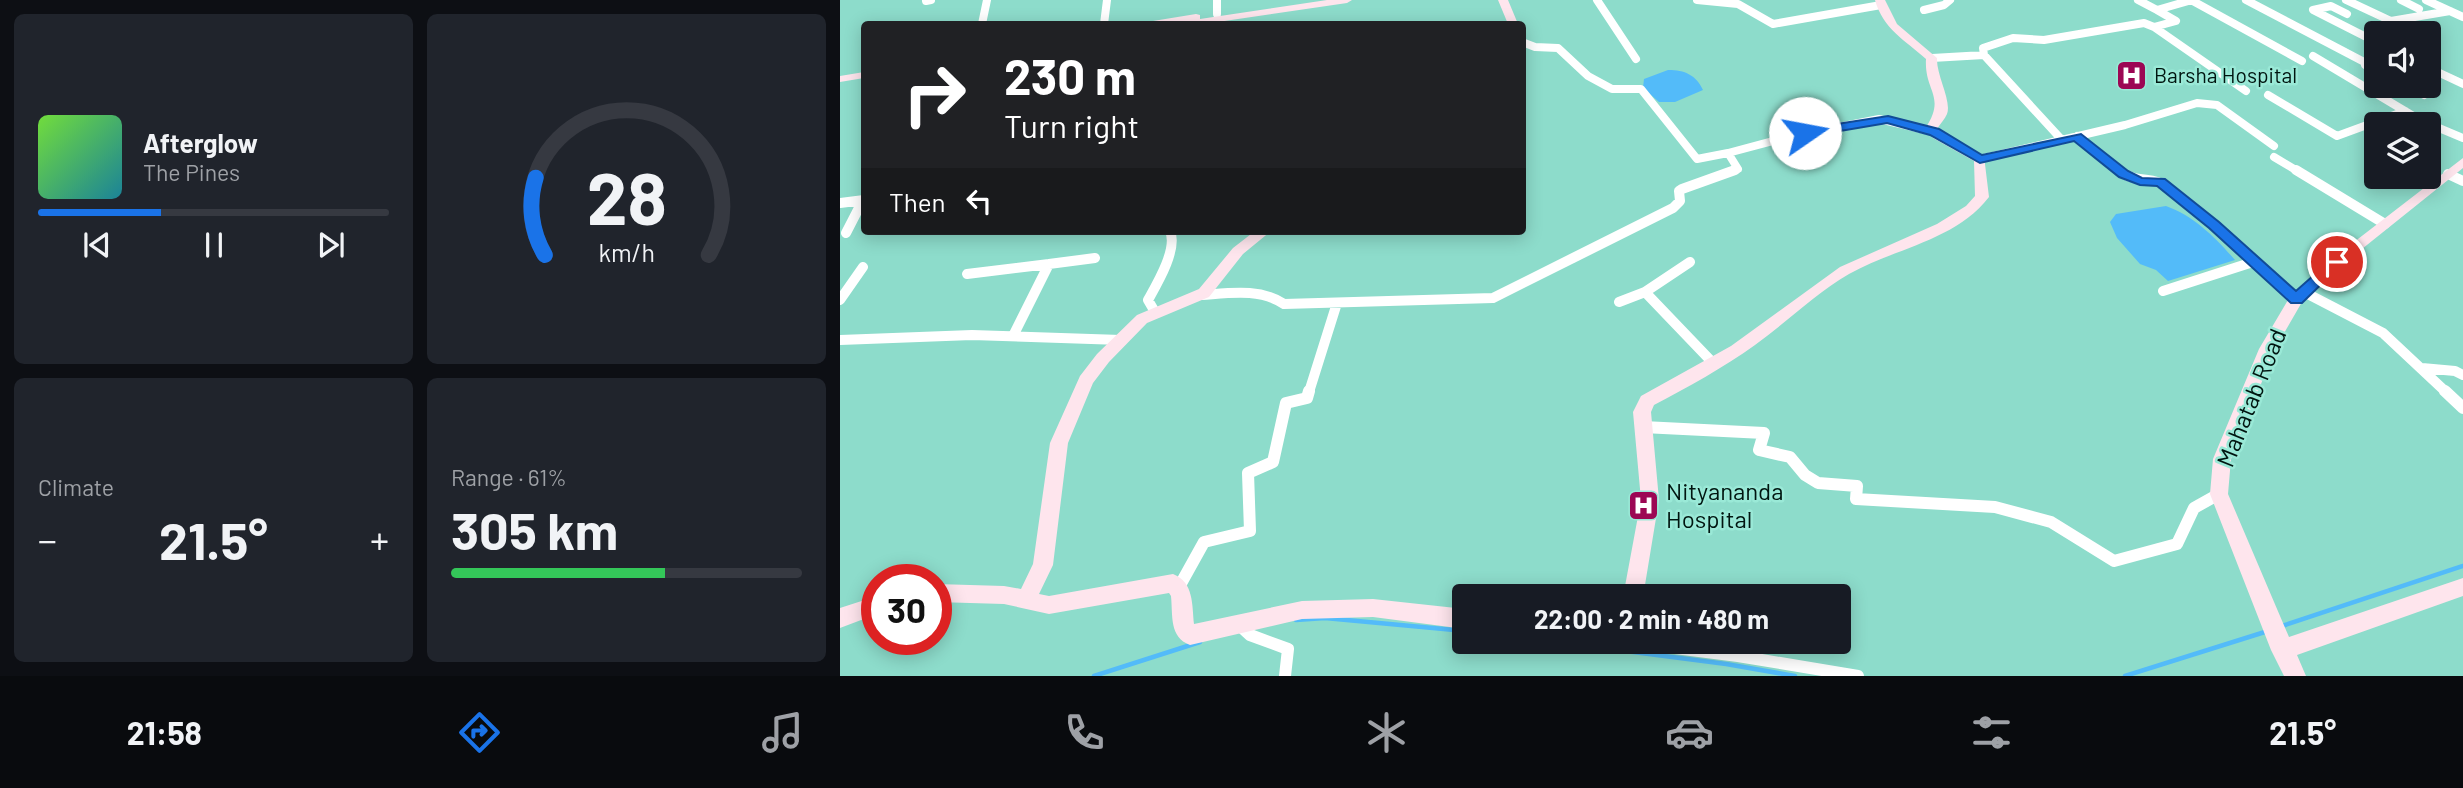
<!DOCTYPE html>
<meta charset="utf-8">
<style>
:root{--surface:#171b24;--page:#20242c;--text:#f1f3f6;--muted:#9ea1a6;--line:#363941;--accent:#1a73e8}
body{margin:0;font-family:Barlow,sans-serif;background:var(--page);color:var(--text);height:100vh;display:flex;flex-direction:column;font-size:26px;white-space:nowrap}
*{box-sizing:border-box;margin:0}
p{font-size:23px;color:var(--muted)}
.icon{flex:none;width:38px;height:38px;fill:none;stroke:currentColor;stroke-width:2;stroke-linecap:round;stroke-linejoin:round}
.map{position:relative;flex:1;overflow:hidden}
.sheet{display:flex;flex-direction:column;gap:14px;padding:14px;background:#0d0f14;width:840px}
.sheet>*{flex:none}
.banner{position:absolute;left:21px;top:21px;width:665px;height:214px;border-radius:7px;box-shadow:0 4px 18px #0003;background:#202124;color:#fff;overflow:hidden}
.buttons{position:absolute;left:1524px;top:21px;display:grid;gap:14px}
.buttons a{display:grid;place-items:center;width:77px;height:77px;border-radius:7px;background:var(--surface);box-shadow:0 4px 18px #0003;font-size:35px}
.speed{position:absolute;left:21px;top:564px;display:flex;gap:14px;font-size:35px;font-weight:700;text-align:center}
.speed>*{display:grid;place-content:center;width:91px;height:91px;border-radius:50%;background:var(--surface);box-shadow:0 4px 18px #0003;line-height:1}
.speed .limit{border:10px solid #d22;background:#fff;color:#111}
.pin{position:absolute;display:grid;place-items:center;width:60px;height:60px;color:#fff;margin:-30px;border:4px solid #fff;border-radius:50%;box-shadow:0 2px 7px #0007}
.me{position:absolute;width:77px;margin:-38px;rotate:78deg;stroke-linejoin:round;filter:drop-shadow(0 0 5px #0008)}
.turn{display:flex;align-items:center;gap:24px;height:147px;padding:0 28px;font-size:32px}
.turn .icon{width:91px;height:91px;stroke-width:2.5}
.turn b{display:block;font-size:49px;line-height:60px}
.then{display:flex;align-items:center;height:66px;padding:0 28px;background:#0003;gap:14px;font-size:26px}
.big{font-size:52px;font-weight:700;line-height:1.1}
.sheet .tile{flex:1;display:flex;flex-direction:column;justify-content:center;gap:10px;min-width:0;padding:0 24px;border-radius:10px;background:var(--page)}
.sheet .dial{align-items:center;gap:0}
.dial svg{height:182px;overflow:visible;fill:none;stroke:var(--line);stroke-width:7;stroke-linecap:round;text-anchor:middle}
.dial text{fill:var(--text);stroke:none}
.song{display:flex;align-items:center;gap:21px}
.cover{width:84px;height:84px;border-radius:10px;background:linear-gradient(135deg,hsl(100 70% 55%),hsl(190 70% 35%))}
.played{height:7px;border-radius:4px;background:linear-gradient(90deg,var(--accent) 35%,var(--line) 35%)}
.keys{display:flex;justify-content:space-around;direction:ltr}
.heat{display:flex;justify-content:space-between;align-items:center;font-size:38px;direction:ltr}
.charge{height:10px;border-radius:5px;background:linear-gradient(90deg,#34c759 61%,var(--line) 0)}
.sheet .tiles{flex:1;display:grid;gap:14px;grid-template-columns:repeat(2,1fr)}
.trip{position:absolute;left:612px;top:584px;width:399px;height:70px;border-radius:7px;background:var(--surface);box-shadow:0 4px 18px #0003;font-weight:700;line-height:70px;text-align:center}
.tabs{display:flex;height:112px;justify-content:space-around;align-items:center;background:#090b0e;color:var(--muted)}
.tabs .icon{width:49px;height:49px}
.tabs .active{color:var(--accent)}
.tabs b{font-size:32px;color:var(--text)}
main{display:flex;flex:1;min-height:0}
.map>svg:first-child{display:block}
</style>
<main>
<section class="sheet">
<div class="tiles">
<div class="tile">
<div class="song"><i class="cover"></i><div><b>Afterglow</b><p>The Pines</p></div></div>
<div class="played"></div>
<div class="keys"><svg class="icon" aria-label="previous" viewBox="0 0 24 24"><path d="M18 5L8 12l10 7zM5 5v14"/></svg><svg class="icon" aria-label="pause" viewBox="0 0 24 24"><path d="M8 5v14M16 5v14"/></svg><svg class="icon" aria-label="next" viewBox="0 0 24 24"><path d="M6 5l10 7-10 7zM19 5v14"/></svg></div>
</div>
<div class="tile dial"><svg viewBox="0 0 100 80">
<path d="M14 69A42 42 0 1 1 86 69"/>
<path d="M14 69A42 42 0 0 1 10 35" stroke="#1a73e8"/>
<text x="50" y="56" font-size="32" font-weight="700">28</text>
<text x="50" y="72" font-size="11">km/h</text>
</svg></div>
<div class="tile"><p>Climate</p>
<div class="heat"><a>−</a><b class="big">21.5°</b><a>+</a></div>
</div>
<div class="tile"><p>Range · 61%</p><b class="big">305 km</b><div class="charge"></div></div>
</div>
</section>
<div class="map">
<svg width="1623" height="676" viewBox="0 0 1623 676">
<rect width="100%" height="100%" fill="#8ddccb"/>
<!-- water -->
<path fill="#53bbf9" d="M 828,70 C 845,70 856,75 863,90 L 835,102 L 819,102 L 803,88 L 804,79 Z
M 1326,206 C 1354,216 1376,238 1395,260 L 1328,281 L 1316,270 L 1300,264 L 1277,238 L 1270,222 L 1276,214 Z"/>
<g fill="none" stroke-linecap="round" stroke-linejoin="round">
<!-- stream -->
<path stroke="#53bbf9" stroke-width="4.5" d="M 456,620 L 485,618 L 625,631
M 1442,626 L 1623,566
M 716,642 L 886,664 L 955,676
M 254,676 L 360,642
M 1285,676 L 1428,631"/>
<!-- street-far2 -->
<path stroke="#fff" stroke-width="8" d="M 377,0 L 377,14
M 757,0 L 796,59
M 857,0 L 898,4 L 933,24 L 1041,5
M 1298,0 L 1317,10
M 1351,0 L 1462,61
M 1352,0 L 1317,10 L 1336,21 L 1314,27 L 1406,91
M 1406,0 L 1528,64 L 1525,65 L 1536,71
M 1506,0 L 1551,21 L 1610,11
M 1561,0 L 1579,9
M 1586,0 L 1623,17
M 86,1 L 91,0
M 1084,10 L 1104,5 L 1110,0
M 1507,14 L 1491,6 L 1473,10 L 1536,42
M 142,24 L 147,0
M 264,24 L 267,0
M 682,42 L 695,47 L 718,48 L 748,76 L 772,89 L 801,89 L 857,159 L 888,153
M 1144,55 L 1143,48 L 1173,38 L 1204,40 L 1304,23 L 1314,27
M 1473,56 L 1580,120 L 1623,138
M 1092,58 L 1144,55 L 1222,140
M 1589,68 L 1623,84
M 1565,86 L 1584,95
M 1428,95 L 1497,136 L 1565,111
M 1237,136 L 1280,172
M 1434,157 L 1459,172
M 1140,159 L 1285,125 L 1357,103 L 1377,105 L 1434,146
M 890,172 L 898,169 L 888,153 L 948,137 L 1039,119 L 1094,132"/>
<!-- street-far1 -->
<path stroke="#fff" stroke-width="10" d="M 1278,170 C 1294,183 1313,177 1324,185 C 1371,219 1413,260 1456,299
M 1456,170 L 1545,224
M 1608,174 L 1623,181
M 0,203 L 24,200
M 6,233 L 23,200
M 850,262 L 805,292 L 873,363
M 127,274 L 209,264
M 1323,291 L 1413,262
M 1464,292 L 1543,333 L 1606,392
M 362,295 C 390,293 420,288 444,304 L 653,298 L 833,208 L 840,201 L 839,191 L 842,189 L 895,170
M 0,300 L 23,267
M 779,302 L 805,292
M 315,312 L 308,300 C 317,284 338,249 330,231
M 173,336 L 209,264 L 255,258
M 0,340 L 132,335 L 281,340
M 1582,368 L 1615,371 L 1623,375
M 469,392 L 497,303"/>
<!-- street -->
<path stroke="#fff" stroke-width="12" d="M 1605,391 L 1623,408
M 803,427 L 924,433 L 919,450 L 950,457 L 965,475 L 978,483 L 1017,486 L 1016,499 L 1155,507 L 1211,522 L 1274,561 L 1337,544 L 1354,508 L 1379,494
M 339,587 L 364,542 L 410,531 L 408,473 L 433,462 L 446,403 L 467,398 L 469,391
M 397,623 L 410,635 L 448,649 L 445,676
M 788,642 L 898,656 L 1018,676"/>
<!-- secondary -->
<path fill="#fee5ed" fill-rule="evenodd" d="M 487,0 L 512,0 L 507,3 L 364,24 L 308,24 L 313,21 L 356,14 L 360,15 L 360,19 Z
M 658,0 L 668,0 L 678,24 L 668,24 Z
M 1035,0 L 1045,0 L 1057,24 L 1097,58 C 1096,75 1112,101 1107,114 C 1105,119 1100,124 1097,129 L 1144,156 L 1149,197 C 1115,241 1055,248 1009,274 C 975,294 947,322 915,345 C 883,368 848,387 814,405 L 811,412 L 819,500 L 803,597 L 783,597 L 801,500 L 793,412 L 801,396 L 891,346 L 1000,267 L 1097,224 L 1126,206 L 1135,196 L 1134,161 L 1093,138 L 1085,129 C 1107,96 1084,92 1086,59 C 1065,40 1043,29 1035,0 Z
M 24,72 L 24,78 L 0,82 L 0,76 Z
M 1623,158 L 1623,168 L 1502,265 L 1462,302 L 1435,349 L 1391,459 L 1388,494 L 1449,637 L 1623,578 L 1623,596 L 1457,655 L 1466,676 L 1444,676 L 1431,650 L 1370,494 L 1373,459 L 1419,349 L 1451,295 L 1492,259 Z
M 415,231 L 431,231 L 403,254 L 369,297 L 307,323 L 269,362 L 253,383 L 228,443 L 213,565 L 199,594 L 209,596 L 333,574 C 354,582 352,605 354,624 L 462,601 L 533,599 L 625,609 L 625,629 L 533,617 L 462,619 L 350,645 C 329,637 333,616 331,596 L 329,593 L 209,614 L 164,604 L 96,602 L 96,584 L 164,586 L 181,589 L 193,564 L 210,443 L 240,376 L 257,354 L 297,315 L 359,289 L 393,248 Z
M 37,596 L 37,614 L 0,628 L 0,608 Z"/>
</g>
<!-- route -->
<path fill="#1a73e8" stroke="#114b97" stroke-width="2" d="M 1048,116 L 1099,129 L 1142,155 L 1241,134 L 1288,171 L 1302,178 L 1325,179 L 1379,222 L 1456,291 L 1492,259 L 1497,257 L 1504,262 L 1462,303 L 1451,303 L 1369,228 L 1317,186 L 1300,185 L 1279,177 L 1234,141 L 1140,163 L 1090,135 L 1047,123 L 965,137 L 959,133 L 965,129 Z"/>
<!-- icons -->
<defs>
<symbol id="hospital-square" viewBox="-11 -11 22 22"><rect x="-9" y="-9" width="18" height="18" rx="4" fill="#9c0754" stroke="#9ae9d7"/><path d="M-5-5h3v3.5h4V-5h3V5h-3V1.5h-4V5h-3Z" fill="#fff"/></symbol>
</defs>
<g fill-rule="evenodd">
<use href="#hospital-square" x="1274" y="58" width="35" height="35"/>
<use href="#hospital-square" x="786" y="488" width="35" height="35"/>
</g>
<g text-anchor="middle" stroke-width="5" stroke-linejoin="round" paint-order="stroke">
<!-- far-poi labels -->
<g font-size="21" fill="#001510" stroke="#9ae9d7" text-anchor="start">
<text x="1314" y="83">Barsha Hospital</text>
</g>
<!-- street labels -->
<g font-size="24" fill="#001510" stroke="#9ae9d7">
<text transform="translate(1412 398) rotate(-68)" y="8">Mahatab Road</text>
</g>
<!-- poi labels -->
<g font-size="24" fill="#001510" stroke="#9ae9d7" text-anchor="start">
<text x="826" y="500">Nityananda<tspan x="826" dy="28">Hospital</tspan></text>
</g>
</g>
</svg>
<div class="buttons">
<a><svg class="icon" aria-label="sound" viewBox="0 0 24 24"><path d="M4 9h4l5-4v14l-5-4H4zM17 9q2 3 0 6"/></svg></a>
<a><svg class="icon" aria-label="layers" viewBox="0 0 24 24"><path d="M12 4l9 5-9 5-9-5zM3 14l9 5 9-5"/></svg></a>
</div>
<div class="speed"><div class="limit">30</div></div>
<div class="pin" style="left:1497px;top:262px;background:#d93025"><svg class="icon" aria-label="arrive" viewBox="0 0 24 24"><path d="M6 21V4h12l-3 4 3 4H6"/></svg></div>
<svg class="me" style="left:965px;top:133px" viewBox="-20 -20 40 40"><circle r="19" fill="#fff"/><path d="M0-13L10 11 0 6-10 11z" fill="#1a73e8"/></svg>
<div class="trip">22:00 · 2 min · 480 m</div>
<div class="banner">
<div class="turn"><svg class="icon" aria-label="right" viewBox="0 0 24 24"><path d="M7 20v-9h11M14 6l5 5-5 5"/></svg><div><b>230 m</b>Turn right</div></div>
<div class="then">Then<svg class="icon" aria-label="left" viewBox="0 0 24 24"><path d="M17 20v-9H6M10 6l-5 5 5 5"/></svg></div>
</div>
</div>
</main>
<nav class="tabs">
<b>21:58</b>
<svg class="icon active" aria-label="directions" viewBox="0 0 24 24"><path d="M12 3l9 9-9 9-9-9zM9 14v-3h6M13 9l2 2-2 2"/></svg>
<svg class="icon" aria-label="music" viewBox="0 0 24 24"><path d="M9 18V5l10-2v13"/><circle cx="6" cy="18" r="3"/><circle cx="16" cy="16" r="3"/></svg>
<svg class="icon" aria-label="phone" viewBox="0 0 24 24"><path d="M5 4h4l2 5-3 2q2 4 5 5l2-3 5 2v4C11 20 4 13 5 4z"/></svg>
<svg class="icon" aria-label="climate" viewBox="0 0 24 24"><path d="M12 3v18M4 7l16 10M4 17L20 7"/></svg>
<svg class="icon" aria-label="car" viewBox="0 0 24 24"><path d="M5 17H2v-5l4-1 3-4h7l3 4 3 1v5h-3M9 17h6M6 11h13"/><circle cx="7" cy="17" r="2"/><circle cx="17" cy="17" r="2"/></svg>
<svg class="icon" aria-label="filters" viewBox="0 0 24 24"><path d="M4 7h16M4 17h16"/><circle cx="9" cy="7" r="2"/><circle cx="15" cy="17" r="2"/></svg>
<b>21.5°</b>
</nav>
